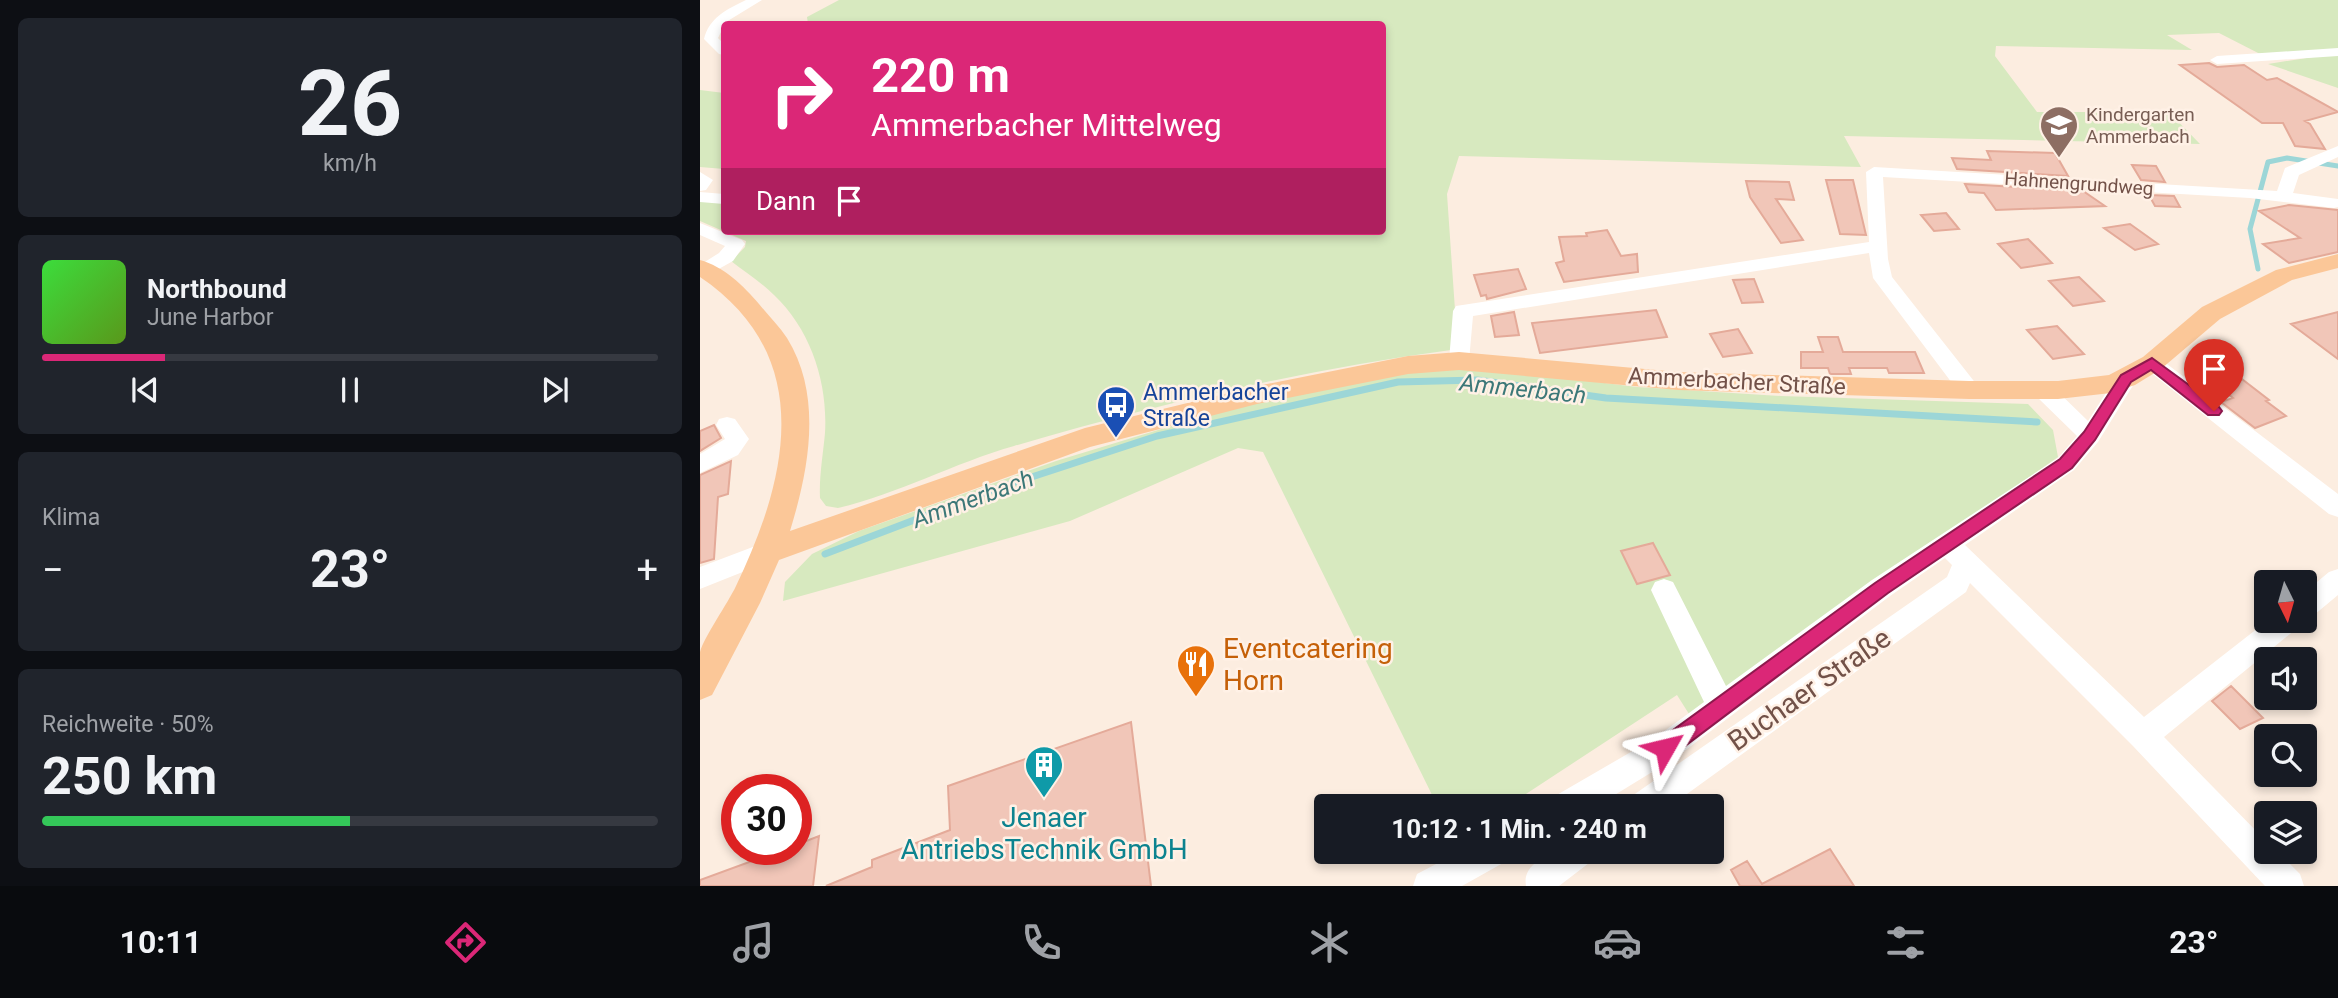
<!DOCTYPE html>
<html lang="de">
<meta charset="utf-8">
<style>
:root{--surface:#171b24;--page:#20242c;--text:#f1f3f6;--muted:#9ea1a6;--line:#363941;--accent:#db2777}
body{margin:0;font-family:Roboto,sans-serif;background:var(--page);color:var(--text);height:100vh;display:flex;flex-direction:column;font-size:26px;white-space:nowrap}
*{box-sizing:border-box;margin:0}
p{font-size:23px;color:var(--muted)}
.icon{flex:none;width:38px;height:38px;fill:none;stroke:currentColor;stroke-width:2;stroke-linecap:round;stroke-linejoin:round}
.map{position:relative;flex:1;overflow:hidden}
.side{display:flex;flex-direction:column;gap:18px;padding:18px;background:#0d0f14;width:700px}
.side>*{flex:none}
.top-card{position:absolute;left:21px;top:21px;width:665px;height:214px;border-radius:7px;box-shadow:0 4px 10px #0003;background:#db2777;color:#fff;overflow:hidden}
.needle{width:46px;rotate:175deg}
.fabs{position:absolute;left:1554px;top:570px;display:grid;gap:14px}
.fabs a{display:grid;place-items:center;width:63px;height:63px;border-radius:7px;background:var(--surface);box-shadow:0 4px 10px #0003;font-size:35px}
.speed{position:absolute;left:21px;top:774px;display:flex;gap:14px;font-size:35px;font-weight:700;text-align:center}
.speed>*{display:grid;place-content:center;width:91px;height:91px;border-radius:50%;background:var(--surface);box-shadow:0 4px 10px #0003;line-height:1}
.speed .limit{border:10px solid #d22;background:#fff;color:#111}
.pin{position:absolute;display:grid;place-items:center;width:60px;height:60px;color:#fff;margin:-72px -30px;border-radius:50% 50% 50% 0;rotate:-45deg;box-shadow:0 0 7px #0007}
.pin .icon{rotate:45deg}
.me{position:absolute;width:77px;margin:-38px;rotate:53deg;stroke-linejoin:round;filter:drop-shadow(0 0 5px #0008)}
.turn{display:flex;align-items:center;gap:24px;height:147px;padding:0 35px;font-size:32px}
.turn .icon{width:91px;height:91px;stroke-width:2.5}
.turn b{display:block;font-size:49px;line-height:60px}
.then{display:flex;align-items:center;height:66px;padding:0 35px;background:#0003;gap:14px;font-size:26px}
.big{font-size:52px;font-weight:700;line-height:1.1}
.side .card{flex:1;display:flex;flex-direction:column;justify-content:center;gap:10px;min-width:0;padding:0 24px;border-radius:10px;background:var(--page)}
.side .dial{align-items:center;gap:0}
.dial b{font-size:91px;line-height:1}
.song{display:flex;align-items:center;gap:21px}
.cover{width:84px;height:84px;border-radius:10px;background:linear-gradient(135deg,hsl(120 70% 55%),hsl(90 70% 35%))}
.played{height:7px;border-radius:4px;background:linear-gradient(90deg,var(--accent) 20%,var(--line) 20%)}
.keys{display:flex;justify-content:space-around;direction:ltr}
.heat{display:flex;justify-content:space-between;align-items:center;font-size:38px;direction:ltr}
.charge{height:10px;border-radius:5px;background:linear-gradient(90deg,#34c759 50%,var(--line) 0)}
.trip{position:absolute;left:614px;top:794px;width:410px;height:70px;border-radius:7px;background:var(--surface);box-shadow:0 4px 10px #0003;font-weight:700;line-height:70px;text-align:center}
.menu{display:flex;height:112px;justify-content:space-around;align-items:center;background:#090b0e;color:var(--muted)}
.menu .icon{width:49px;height:49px}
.menu .current{color:var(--accent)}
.menu b{font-size:32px;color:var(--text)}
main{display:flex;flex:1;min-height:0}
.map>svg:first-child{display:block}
</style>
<main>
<section class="side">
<div class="card dial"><b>26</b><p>km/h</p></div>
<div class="card">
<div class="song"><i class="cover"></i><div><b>Northbound</b><p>June Harbor</p></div></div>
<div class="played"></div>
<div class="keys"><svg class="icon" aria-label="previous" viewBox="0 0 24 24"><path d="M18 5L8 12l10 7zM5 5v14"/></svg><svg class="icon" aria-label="pause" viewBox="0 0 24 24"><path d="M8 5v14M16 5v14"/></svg><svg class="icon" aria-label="next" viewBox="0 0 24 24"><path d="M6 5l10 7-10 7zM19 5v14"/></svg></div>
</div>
<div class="card"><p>Klima</p>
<div class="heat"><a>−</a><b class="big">23°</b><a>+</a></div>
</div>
<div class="card"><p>Reichweite · 50%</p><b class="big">250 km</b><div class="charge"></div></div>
</section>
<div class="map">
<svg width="1638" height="886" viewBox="0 0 1638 886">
<rect width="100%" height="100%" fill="#fcede0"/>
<!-- green -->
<path fill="#d7e9bf" d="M 139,0 L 1638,0 L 1638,49 L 1562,55 L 1519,33 L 1467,35 L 1492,50 L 1296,46 L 1295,56 L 1337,112 L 1469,112 L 1500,144 L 1144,136 L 1161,167 L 759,156 L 747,194 L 755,310 L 751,350 C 602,370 458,404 314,446 C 254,463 198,494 138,508 L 126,506 L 120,498 C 119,476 123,455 125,433 C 128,383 111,330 74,295 C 61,282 45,272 31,261 L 45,247 L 46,241 L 0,221 L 0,201 L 24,203 L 24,231 L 682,231 L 682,24 L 108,24 L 107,17 Z
M 1638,53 L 1638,88 L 1568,64 Z
M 0,90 L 24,93 L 24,169 L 0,167 Z
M 760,365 L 937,387 L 1081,396 L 1328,404 L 1353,430 L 1358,457 L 989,714 L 977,695 L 806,807 L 738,807 L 563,452 L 538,448 L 370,521 L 83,601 L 85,582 L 112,554 L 159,531 L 356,461 L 527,409 L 674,378 Z"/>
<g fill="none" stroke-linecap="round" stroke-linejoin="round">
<!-- stream-far1 -->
<path stroke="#9cd6d7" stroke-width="5" d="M 1558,269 L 1550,229 L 1568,162 L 1587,158 L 1638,166"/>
<!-- stream -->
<path stroke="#9cd6d7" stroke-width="7" d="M 125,554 L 301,487 L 457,436 L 698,382 L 777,380 L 906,398 L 1337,422"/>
</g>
<!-- building -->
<path fill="#f1c6b8" stroke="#e4aa99" stroke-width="2" d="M 1509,63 L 1517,67 L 1544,65 L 1567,80 L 1577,78 L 1638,112 L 1605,121 L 1610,124 L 1625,149 L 1595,146 L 1583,123 L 1562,123 L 1480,65 Z
M 1287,151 L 1355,153 L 1368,176 L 1257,169 L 1252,158 L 1291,160 Z
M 1432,165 L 1456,166 L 1465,182 L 1441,180 Z
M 1126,180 L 1153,180 L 1166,235 L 1140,234 Z
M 1046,181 L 1089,182 L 1094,200 L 1076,199 L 1103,240 L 1081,243 L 1050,197 Z
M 1265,184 L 1383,191 L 1405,206 L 1296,210 L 1284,193 L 1269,192 Z
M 1449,195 L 1474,196 L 1480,207 L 1455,206 Z
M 1589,205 L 1638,210 L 1638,252 L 1589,263 L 1563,244 L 1600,238 L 1559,211 Z
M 1246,213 L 1259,229 L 1234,231 L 1221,215 Z
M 1430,224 L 1458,244 L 1435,250 L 1404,228 Z
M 907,230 L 921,256 L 937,254 L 938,272 L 864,282 L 856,263 L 864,261 L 859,237 L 887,236 L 886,233 Z
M 1328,239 L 1352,263 L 1321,268 L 1298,244 Z
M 818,269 L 826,289 L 787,299 L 786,295 L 781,296 L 774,275 Z
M 1379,277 L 1404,301 L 1373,306 L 1349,281 Z
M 1054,279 L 1063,302 L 1042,303 L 1033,280 Z
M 956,310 L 967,337 L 840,353 L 832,323 Z
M 814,312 L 819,335 L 795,337 L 791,316 Z
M 1638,312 L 1638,359 L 1591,324 Z
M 1357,326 L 1384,354 L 1353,359 L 1327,330 Z
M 1038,329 L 1052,353 L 1023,357 L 1010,334 Z
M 1118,337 L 1138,337 L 1143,352 L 1215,352 L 1224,373 L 1189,373 L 1187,368 L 1149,368 L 1151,374 L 1130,374 L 1128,368 L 1101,368 L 1101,352 L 1123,352 Z
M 1538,376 L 1569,400 L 1566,401 L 1586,416 L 1555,428 L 1521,402 L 1533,398 L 1515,384 Z
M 14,425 L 21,438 L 0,451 L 0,431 Z
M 31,461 L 28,494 L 18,497 L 14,559 L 0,563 L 0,475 Z
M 953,543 L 970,575 L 937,584 L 921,551 Z
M 1531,686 L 1563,718 L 1540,729 L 1512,701 Z
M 431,722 L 451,886 L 126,886 L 172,867 L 172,860 L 250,830 L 248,786 Z
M 119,836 L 113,886 L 0,886 L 0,880 L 85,849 L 96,849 L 96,845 Z
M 1130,849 L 1154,886 L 1040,886 L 1031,870 L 1047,861 L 1062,884 Z"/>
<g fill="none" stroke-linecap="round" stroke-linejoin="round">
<!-- minor -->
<path fill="#fff" fill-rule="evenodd" d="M 46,0 L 62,0 L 26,22 L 18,38 L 24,44 L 24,55 L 19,54 L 4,39 C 9,18 27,9 46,0 Z
M 1638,48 L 1638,56 L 1517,64 L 1510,60 L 1517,56 Z
M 1638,146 L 1638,157 L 1599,175 L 1593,193 L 1638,199 L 1638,207 L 1634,208 L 1550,198 L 1183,177 L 1188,259 L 1192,277 L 1277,385 L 1280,390 L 1277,395 L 1269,398 L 1261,395 L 1173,278 L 1169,253 L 773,316 L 769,361 L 766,366 L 752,366 L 749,361 L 753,311 L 756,306 L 1169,242 L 1166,172 L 1174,167 L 1577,191 L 1585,168 Z
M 0,172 L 13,180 L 6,190 L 0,191 Z
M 0,192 L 24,194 L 24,204 L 0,202 Z
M 0,223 L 42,240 L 45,244 L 33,261 L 6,276 L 0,274 L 0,265 L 19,253 L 25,246 L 0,235 Z
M 1452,356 L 1459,358 L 1638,494 L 1638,517 L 1629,514 L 1445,368 L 1442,363 L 1445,358 Z
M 1426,372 L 1434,374 L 1437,379 L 1398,442 L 1374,470 L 1265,545 L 1444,717 L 1567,621 L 1600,621 L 1596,629 L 1464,737 L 1566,841 L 1566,852 L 1578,852 L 1600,874 L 1604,886 L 1565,886 L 1433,746 L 1270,583 L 1266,592 L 969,807 L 928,807 L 932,796 L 1247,577 L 1252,565 L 1245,558 L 1190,596 L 975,758 L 895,807 L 851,807 L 855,796 L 955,738 L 1004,702 L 951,590 L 955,582 L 964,579 L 973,582 L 1026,686 L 1172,580 L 1358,458 L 1377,436 L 1335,395 L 1332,390 L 1335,385 L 1343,382 L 1351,385 L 1388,421 L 1418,374 Z
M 27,417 L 35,419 L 49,439 L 38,455 L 0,473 L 0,454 L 25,439 L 16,425 L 19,419 Z
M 66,542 L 75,545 L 79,552 L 75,559 L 0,589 L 0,567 Z
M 1638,569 L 1638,595 L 1614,615 L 1605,618 L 1605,592 L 1629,572 Z
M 759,852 L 808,852 L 803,863 L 762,886 L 713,886 L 717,874 Z
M 851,852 L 894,852 L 889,863 L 859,886 L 826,886 C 823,868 838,861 851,852 Z"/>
<!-- major -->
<path fill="#fbc798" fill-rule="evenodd" d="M 1638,254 L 1638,268 L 1592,280 L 1520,319 L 1461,369 L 1435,385 L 1411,393 L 1358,399 L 1269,399 L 978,390 L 759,370 L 708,374 L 557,404 L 390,447 L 79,560 L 60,603 L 12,695 L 0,700 C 0,686 0,666 0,652 C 4,637 28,603 36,586 C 88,478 117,356 0,277 L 0,260 C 23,266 44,286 59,304 C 68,315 79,326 87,338 C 123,396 109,469 90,531 L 385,428 L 557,386 L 708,356 L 759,352 L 978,372 L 1269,381 L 1358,381 L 1409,375 L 1443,357 L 1502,307 L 1576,270 Z"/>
</g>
<!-- route -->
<path fill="#db2777" stroke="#8e194d" stroke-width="2" d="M 1452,358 L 1519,407 L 1522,411 L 1519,415 L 1508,415 L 1451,370 L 1431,382 L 1395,440 L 1372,468 L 1188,593 L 973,755 L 965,758 L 958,755 L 955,748 L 958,741 L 1175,583 L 1360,459 L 1384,432 L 1421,375 Z"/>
<!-- icons -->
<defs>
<symbol id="school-pin" viewBox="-11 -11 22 30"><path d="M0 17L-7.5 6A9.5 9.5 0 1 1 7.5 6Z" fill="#8d6e63" stroke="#fff1e6"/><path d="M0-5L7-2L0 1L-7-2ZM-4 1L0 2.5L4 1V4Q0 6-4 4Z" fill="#fff"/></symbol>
<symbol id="bus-pin" viewBox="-11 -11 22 30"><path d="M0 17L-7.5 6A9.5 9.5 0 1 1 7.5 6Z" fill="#1a4fb4" stroke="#fff1e6"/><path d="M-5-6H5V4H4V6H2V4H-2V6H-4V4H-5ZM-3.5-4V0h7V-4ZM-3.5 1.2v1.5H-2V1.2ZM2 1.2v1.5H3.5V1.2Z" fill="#fff"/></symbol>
<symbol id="restaurant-pin" viewBox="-11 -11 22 30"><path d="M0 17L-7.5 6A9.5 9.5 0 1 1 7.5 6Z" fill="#e8710a" stroke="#fff1e6"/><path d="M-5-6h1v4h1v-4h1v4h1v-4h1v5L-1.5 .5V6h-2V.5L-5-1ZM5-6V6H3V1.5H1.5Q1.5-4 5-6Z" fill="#fff"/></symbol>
<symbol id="building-pin" viewBox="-11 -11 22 30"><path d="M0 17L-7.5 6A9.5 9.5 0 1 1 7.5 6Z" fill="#0f9aa8" stroke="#fff1e6"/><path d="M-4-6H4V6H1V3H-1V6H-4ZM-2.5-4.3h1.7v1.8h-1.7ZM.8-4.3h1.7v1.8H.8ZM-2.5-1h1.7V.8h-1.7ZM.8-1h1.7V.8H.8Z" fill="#fff"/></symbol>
</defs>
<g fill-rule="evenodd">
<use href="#school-pin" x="1337" y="103" width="44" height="60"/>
<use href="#bus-pin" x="394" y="383" width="44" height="60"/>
<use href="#restaurant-pin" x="474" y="642" width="44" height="60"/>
<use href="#building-pin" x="322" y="743" width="44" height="60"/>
</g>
<g text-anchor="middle" stroke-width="5" stroke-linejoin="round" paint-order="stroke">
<!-- far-education labels -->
<g font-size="19" fill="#785e54" stroke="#fff1e6" text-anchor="start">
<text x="1386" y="121">Kindergarten<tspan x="1386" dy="22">Ammerbach</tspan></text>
</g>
<!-- far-street labels -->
<g font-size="19" fill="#725148" stroke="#fff1e6">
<text transform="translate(1379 183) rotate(4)" y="7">Hahnengrundweg</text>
</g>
<!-- street labels -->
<g font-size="23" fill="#725148" stroke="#fff1e6">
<text transform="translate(1037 381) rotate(3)" y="8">Ammerbacher Straße</text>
</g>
<!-- transit labels -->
<g font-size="23" fill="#164399" stroke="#fff1e6" text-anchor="start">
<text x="443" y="400">Ammerbacher<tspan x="443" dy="26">Straße</tspan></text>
</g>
<!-- water labels -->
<g font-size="24" font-style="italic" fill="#3c7878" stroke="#fff1e6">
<text transform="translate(823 389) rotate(6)" y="8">Ammerbach</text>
<text transform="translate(273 499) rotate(-20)" y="8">Ammerbach</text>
</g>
<!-- near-food labels -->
<g font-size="28" fill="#c56008" stroke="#fff1e6" text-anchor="start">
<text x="523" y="658">Eventcatering<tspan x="523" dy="32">Horn</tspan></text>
</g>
<!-- near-street labels -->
<g font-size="28" fill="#725148" stroke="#fff1e6">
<text transform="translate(1109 689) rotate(-35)" y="10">Buchaer Straße</text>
</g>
<!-- near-culture labels -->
<g font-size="28" fill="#0d838f" stroke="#fff1e6">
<text x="344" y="827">Jenaer<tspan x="344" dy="32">AntriebsTechnik GmbH</tspan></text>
</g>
</g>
</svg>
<div class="fabs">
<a><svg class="needle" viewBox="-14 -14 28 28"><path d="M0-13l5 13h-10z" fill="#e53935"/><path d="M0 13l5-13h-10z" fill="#9ea1a6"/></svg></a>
<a><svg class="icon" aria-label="sound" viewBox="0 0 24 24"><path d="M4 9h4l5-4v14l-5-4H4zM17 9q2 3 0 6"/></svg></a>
<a><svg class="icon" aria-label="search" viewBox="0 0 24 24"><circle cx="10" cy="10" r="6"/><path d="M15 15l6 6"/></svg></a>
<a><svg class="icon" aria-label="layers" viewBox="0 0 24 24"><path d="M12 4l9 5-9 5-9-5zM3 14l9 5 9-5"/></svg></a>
</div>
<div class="speed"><div class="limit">30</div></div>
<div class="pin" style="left:1514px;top:411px;background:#d93025"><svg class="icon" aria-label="arrive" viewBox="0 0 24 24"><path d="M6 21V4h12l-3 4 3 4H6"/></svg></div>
<svg class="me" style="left:965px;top:748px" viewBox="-20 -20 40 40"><path d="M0-17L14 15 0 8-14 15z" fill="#db2777" stroke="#fff" stroke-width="4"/></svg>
<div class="trip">10:12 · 1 Min. · 240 m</div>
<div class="top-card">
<div class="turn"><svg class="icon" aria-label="right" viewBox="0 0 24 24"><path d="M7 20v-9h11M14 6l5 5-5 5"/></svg><div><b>220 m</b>Ammerbacher Mittelweg</div></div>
<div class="then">Dann<svg class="icon" aria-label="arrive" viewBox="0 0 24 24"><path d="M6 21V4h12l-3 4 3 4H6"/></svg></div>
</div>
</div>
</main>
<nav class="menu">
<b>10:11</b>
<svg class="icon current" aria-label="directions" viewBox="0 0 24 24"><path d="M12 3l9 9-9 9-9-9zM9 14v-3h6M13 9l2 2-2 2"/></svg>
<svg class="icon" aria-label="music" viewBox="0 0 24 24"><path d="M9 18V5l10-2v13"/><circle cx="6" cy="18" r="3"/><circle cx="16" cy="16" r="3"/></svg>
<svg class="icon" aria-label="phone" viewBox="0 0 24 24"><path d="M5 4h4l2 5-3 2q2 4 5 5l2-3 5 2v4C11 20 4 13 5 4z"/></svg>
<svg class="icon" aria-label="climate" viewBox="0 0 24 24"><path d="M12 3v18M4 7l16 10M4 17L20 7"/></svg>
<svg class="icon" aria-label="car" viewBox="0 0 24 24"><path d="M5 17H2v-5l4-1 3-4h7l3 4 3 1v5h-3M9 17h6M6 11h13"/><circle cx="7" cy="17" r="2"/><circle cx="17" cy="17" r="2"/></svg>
<svg class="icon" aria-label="filters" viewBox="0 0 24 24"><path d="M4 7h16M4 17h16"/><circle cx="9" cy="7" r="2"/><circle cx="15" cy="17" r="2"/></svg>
<b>23°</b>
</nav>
